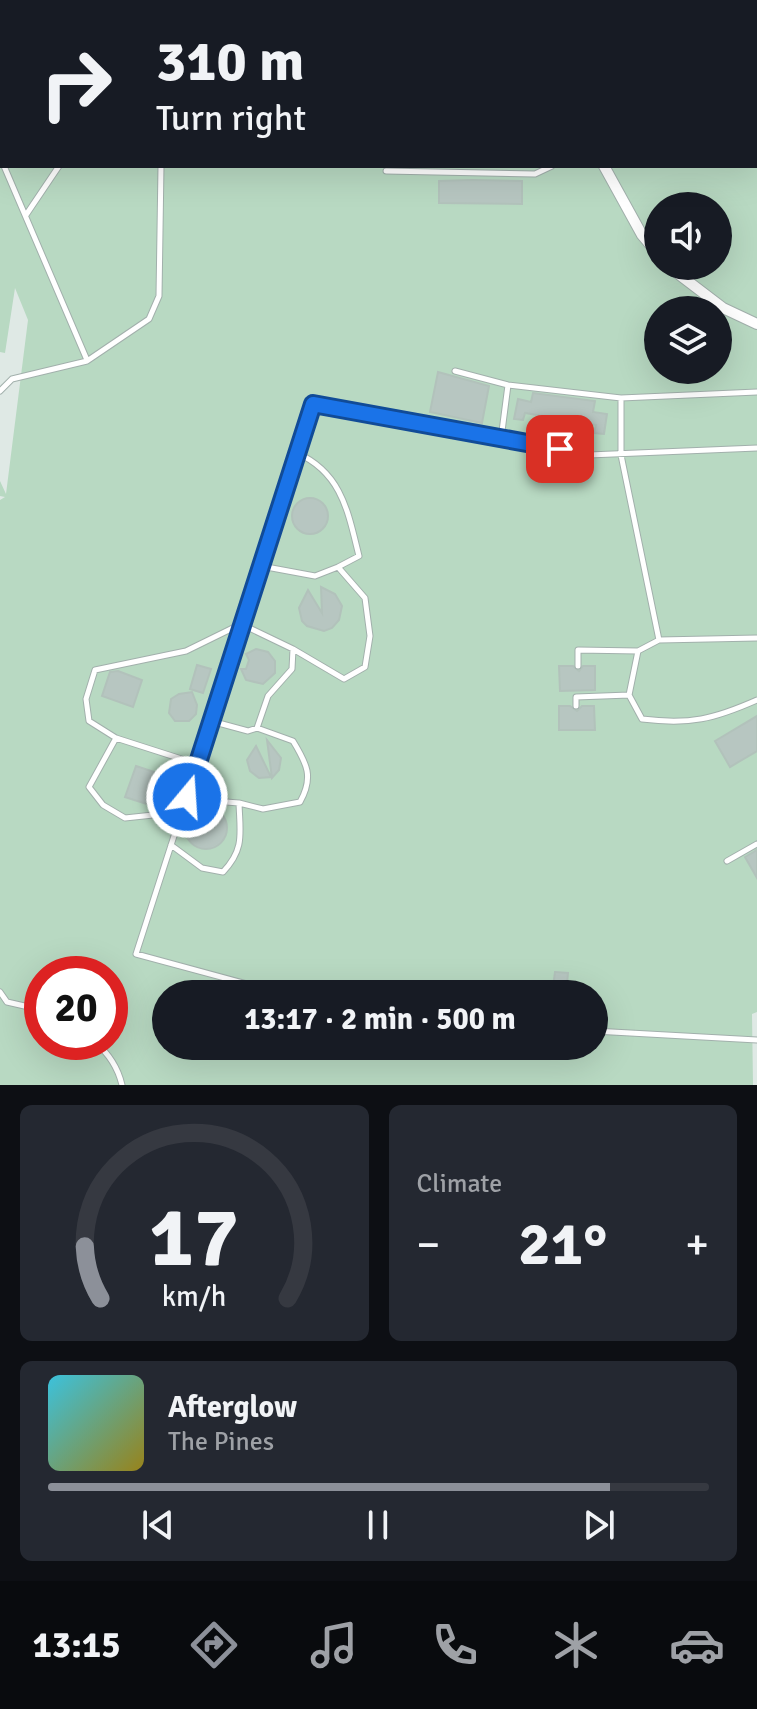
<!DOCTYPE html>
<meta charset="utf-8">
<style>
:root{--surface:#171b24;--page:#242831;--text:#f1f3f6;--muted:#9ea1a6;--line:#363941;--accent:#8c9099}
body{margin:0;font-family:Signika,sans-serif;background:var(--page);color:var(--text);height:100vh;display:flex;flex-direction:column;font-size:30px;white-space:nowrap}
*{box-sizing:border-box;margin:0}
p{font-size:26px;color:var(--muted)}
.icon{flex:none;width:44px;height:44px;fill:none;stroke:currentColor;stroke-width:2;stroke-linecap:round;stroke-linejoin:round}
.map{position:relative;height:1085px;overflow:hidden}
.drawer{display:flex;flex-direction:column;gap:20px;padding:20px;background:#0d0f14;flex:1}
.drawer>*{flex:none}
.guide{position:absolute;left:0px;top:0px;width:758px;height:168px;box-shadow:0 8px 32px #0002;background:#171b24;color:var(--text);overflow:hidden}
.controls{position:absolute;left:644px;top:192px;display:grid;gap:16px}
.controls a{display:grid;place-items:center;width:88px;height:88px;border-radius:50%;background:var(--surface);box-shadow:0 8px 32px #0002;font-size:40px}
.speed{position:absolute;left:24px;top:956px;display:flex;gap:16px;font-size:40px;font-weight:700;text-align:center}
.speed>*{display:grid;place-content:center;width:104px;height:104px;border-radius:50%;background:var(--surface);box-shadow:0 8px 32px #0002;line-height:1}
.speed .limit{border:12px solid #d22;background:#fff;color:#111}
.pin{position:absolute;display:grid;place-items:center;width:68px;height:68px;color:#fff;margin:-34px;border-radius:16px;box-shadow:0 4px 12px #0006}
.me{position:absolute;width:88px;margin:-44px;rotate:18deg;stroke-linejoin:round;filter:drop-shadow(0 0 6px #0008)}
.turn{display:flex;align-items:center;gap:28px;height:168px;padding:0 24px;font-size:36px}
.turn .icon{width:104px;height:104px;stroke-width:2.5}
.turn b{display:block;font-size:56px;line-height:68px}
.big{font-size:60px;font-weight:700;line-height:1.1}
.drawer .widget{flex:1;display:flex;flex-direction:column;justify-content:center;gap:12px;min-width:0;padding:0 28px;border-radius:12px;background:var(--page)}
.drawer .dial{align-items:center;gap:0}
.dial svg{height:208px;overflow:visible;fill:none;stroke:var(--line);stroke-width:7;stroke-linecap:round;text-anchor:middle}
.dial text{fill:var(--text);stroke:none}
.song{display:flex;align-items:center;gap:24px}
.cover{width:96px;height:96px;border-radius:12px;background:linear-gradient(135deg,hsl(190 70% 55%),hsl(50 70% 35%))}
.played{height:8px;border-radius:4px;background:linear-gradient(90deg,var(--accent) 85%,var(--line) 85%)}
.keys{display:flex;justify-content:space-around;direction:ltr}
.heat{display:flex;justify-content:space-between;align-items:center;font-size:44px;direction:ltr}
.drawer .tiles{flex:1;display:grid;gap:20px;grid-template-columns:1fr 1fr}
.widget:last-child{grid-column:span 2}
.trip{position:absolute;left:152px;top:980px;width:456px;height:80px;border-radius:40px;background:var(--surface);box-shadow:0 8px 32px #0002;font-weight:700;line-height:80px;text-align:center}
.dock{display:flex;height:128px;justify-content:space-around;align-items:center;background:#090b0e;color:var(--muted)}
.dock .icon{width:56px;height:56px}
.dock .selected{color:var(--accent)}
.dock b{font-size:36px;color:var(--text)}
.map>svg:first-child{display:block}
</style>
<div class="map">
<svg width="757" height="1085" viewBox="0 0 757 1085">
<rect width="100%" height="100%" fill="#dfe9e5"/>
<!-- green -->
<path fill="#b8d9c2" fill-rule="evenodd" d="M 0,0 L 757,0 L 757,1012 L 752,1014 L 753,1085 L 0,1085 L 0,500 L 5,497 L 0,496 L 0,481 L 6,494 L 28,320 L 15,288 L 5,353 L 0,352 ZM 2,2 L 756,2 L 756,166 L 2,166 ZM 658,206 L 718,206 L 718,266 L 658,266 ZM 658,310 L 718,310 L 718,370 L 658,370 ZM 42,974 L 110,974 L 110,1042 L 42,1042 ZM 166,994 L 594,994 L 594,1046 L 166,1046 Z"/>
<!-- building -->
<path fill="#b7c6c1" stroke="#b2c2bb" stroke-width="2" d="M 472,180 L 522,181 L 522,204 L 439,203 L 439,181 Z
M 438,372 L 489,386 L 482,423 L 430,412 Z
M 533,393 L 595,401 L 593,412 L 607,414 L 604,434 L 594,433 L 596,425 L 525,413 L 523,420 L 514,419 L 518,399 L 531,402 Z
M292 516a18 18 0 1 1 36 0a18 18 0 1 1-36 0Z
M 321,587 L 335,594 L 342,606 L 339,620 L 332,628 L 324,631 L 307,626 L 302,621 L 299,608 L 308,590 L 322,613 Z
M 256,649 L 268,652 L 275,661 L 275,673 L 263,684 L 246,680 L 241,669 L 246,669 L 249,660 L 246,654 Z
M 197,665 L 211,669 L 203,693 L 190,689 Z
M 559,666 L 573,666 L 579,671 L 583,666 L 595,666 L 595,690 L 560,691 Z
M 118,671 L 142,680 L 133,707 L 102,696 L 110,672 Z
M 192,692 L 197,705 L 196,714 L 189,721 L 175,721 L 169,713 L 171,699 L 179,694 Z
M 559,706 L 570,706 L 577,711 L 582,706 L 594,706 L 595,730 L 559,730 Z
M 757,716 L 757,751 L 730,767 L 715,741 Z
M 267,740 L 281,758 L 279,770 L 272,778 Z
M 256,746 L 271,777 L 259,778 L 250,771 L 247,760 Z
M 136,766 L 163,775 L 153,806 L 125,797 Z
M185 828a21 21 0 1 1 42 0a21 21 0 1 1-42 0Z
M 757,850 L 757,878 L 745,857 Z
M 555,972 L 568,973 L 566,994 L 552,994 Z"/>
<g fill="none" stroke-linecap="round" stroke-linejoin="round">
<defs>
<path id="service" d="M 17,0 L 20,2
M 162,2 L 162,0
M 0,156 L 2,160
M 4,166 L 87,360
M 386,171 L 535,174 L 552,166
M 26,215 L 59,166
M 455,371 L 508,385 L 621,398 L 757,392
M 0,391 L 12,379 L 87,361 L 149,319 L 159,296 L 161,166
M 621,398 L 621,455 L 659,640 L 757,638
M 501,439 L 508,385
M 261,566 L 315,576 L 338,567
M 659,640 L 638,651 L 629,695 L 642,719 C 690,725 714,719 757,700
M 578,666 L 578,650 L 638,651
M 576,706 L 576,697 L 629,695
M 211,721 L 248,731 L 257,728
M 116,738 L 89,787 L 103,805 L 125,818 L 153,815
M 197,764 L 116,738 L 89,721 L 86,699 L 95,670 L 186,651 L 241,624 L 293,649
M 201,800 L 239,803
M 171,845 L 202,868 L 223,872 C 245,849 240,833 239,803 L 263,809 L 300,802 C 314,777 307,764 293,741 L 257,728 L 268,696 L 292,669 L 293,649 L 344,679 L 365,667 L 370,636 L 365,598 L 338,567 L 359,556 C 348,512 342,473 297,453
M 727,861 L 757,844
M 0,992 L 7,1002 L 42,1010
M 293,994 L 269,990 L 136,954 L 313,404 L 589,455 L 757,448
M 594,1031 L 757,1040
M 95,1042 C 108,1053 118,1068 122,1085"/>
<path id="minor" d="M 549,0 L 550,2
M 604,166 L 642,235 L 658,254
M 668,266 L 723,308 L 757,324"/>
</defs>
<!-- service casing -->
<use href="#service" stroke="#a2b0ac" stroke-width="7"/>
<!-- minor casing -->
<use href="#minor" stroke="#a2b0ac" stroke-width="12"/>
<!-- service -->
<use href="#service" stroke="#fff" stroke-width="5"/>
<!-- minor -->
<use href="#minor" stroke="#fff" stroke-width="10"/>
</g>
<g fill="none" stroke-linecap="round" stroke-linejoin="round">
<defs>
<path id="route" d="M 187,797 L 313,404 L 560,449"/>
</defs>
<!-- route casing -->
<use href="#route" stroke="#114b97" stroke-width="20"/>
<!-- route -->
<use href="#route" stroke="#1a73e8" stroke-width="14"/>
</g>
</svg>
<div class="controls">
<a><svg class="icon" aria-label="sound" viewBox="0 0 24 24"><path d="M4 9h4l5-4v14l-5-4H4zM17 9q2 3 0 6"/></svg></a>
<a><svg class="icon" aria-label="layers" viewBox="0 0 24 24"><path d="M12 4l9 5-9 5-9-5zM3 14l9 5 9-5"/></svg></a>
</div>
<div class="speed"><div class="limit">20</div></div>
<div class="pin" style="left:560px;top:449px;background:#d93025"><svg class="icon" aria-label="arrive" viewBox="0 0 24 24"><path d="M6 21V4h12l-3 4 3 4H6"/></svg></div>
<svg class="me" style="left:187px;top:797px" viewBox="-20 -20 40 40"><circle r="17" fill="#1a73e8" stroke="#fff" stroke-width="3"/><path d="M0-11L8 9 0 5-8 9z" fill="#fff"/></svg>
<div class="trip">13:17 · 2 min · 500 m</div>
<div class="guide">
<div class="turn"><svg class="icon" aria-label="right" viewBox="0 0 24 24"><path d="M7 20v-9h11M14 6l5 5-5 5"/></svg><div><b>310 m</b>Turn right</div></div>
</div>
</div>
<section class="drawer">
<div class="tiles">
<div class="widget dial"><svg viewBox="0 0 100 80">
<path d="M14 69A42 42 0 1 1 86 69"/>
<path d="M14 69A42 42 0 0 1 8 49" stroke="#8c9099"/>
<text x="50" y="56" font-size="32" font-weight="700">17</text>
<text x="50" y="72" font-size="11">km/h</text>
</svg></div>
<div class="widget"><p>Climate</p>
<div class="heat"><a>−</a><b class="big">21°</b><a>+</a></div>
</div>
<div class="widget">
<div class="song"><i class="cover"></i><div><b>Afterglow</b><p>The Pines</p></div></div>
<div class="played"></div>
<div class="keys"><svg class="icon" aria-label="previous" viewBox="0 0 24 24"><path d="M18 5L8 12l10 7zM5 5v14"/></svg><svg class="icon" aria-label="pause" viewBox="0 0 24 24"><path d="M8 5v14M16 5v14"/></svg><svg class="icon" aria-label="next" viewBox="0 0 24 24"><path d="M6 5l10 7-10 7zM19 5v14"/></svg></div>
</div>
</div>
</section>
<nav class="dock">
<b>13:15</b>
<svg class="icon selected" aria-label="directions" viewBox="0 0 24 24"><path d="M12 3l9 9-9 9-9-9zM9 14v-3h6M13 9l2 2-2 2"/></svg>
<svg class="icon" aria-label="music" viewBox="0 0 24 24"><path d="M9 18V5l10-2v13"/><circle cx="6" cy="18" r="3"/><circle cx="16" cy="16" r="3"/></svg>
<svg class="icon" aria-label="phone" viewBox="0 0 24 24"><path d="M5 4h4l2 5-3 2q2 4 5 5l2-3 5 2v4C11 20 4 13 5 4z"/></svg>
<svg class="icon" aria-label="climate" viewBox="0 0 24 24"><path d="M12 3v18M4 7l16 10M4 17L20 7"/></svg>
<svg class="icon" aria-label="car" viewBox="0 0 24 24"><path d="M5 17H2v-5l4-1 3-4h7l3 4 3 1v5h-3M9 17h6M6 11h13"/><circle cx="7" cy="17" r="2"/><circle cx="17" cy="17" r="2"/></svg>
</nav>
